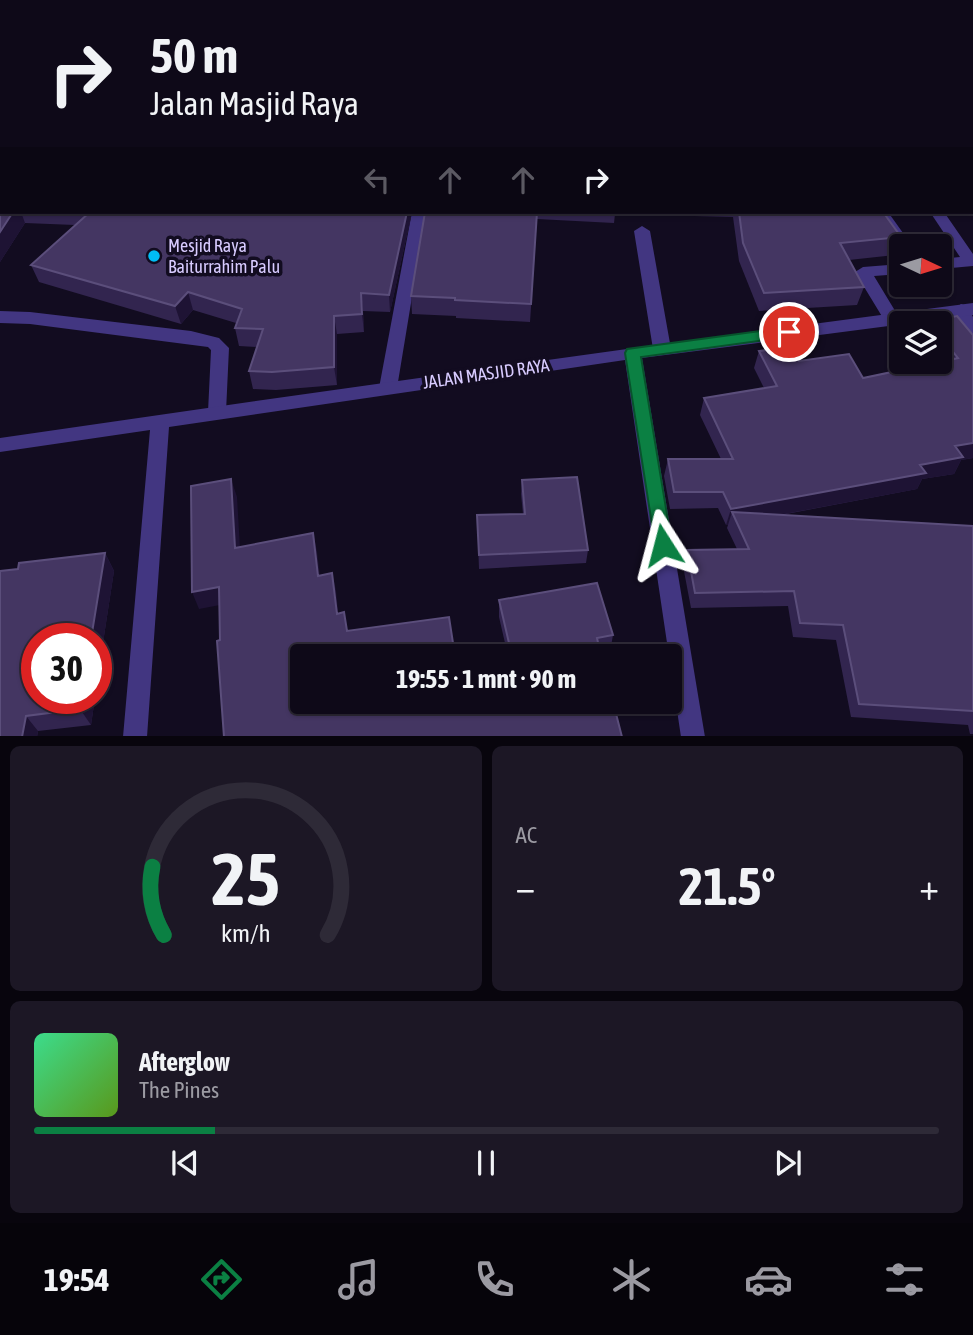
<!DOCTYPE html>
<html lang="id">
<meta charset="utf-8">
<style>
:root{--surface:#0e0918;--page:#1c1725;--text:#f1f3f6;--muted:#9b9aa2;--line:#2e2a37;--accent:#0b8043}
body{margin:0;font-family:"Asap Condensed",sans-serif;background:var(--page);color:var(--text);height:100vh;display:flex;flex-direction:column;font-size:26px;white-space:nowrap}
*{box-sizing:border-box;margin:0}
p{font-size:23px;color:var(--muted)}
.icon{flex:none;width:38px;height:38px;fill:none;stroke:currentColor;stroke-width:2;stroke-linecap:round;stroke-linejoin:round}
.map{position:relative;height:736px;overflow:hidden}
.details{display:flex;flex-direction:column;gap:10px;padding:10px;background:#08050d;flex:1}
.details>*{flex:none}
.hud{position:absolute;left:0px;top:0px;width:973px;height:214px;box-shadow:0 2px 5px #0004,0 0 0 2px var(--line);background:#0e0918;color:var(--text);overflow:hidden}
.needle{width:46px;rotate:94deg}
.buttons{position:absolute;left:889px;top:234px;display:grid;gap:14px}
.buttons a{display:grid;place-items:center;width:63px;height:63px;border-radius:7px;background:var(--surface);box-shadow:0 2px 5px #0004,0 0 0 2px var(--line);font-size:35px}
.speed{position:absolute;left:21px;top:623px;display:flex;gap:14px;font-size:35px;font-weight:700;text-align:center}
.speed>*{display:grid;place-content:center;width:91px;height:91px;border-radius:50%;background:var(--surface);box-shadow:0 2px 5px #0004,0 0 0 2px var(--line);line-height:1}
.speed .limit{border:10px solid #d22;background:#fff;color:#111}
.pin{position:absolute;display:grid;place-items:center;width:60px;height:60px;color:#fff;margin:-30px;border:4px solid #fff;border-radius:50%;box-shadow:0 2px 7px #0007}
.me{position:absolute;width:77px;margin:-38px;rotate:351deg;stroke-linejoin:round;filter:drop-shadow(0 0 5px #0008)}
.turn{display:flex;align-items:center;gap:24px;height:147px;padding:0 35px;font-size:32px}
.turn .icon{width:91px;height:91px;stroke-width:2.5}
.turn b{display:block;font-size:49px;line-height:60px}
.lanes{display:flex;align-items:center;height:66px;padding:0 35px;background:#0003;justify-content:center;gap:35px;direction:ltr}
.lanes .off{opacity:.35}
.big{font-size:52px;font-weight:700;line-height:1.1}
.details .widget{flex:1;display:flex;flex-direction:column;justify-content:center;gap:10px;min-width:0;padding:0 24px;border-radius:10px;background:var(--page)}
.details .dial{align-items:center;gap:0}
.dial svg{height:182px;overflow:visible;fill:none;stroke:var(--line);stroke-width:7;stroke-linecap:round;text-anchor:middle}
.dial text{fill:var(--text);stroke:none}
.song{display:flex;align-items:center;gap:21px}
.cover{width:84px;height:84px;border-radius:10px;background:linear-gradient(135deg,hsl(150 70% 55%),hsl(90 70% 35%))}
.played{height:7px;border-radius:4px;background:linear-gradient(90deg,var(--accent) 20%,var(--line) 20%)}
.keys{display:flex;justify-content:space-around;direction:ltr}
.heat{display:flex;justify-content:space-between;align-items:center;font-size:38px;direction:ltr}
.details .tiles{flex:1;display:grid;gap:10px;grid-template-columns:1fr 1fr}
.widget:last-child{grid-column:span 2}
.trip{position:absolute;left:290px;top:644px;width:392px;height:70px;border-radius:7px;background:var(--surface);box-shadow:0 2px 5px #0004,0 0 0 2px var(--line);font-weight:700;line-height:70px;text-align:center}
.tab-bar{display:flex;height:112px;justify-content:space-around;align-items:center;background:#06040a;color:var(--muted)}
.tab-bar .icon{width:49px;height:49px}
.tab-bar .selected{color:var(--accent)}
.tab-bar b{font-size:32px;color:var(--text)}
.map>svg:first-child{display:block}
</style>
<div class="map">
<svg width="973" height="737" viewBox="0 0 973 737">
<rect width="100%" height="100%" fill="#120c20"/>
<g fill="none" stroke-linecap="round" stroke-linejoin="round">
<!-- lane -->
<path fill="#423681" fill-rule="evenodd" d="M 412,212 L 426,212 L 397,388 L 394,393 L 382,393 L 379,388 Z
M 874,212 L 888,212 L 913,247 L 901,247 L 900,250 Z
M 930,212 L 944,212 L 973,254 L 973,266 L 940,269 L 940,259 L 960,257 Z
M 642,226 L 650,231 L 671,349 L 662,355 L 653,349 L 634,231 Z
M 901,264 L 901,274 L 874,276 L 900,319 L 892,325 L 886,323 L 855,272 L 863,267 Z
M 961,304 L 967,306 L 973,317 L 973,338 L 967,336 L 953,310 Z
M 0,311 L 30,312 L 191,331 L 219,338 L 229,348 L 226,412 L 223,417 L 211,417 L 208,412 L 211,350 L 208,347 L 30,324 L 0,323 Z"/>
<!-- street -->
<path fill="#423681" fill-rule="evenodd" d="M 973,303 L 973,315 L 642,358 L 705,737 L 681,737 L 625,360 L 169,427 L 147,737 L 123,737 L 150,430 L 0,452 L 0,438 C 323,391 648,345 973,303 Z"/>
<!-- highway -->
<path fill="#ff4687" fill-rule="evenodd" d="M 856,0 L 871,0 L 854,2 Z
M 2,108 L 2,118 L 0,119 L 0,109 Z"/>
</g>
<!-- wall -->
<path fill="#32254f" d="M 0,0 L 2,2 L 2,73 L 0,73 Z
M 973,0 L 973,216 L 970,212 L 971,212 L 971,201 L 973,198 L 971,196 L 971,2 Z
M 0,123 L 2,212 L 412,212 L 390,312 L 363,311 L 364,332 L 337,334 L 337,385 L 276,390 L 253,389 L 249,371 L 257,347 L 239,346 L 235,328 L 236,323 L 193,310 L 181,324 L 39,282 L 31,265 L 75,225 L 25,223 L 0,262 Z
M 425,212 L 883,212 L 901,237 L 895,255 L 849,260 L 864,287 L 857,305 L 759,311 L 739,261 L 733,217 L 615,214 L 614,223 L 537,219 L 530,322 L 456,318 L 456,316 L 412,314 L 411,296 Z
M 957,316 L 973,335 L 973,458 L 961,460 L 954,474 L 922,479 L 917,489 L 781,515 L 973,526 L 973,734 L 970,734 L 968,725 L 851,717 L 836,640 L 793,637 L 788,606 L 691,608 L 683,566 L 687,550 L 737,549 L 727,528 L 728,525 L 726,525 L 718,508 L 670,509 L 664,476 L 668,459 L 721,459 L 700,415 L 704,398 L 764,388 L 754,368 L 759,351 L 791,347 L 799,361 L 849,354 L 863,378 L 940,362 L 940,324 L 927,324 L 928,322 Z
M 522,480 L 588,550 L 586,563 L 479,569 L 477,515 L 523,514 L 521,494 Z
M 105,553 L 114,571 L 96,688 L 96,639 L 95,698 L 91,725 L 38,731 L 37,737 L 0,737 L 18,569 Z
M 499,600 L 613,635 L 610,652 L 601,653 L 601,656 L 508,656 L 499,617 Z"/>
<!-- shaded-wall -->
<path fill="#1e1334" d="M 725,0 L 770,0 L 764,2 L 709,2 Z
M 13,212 L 21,212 L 25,223 L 0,262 L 0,232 Z
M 407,212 L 412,212 L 390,312 L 389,295 Z
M 188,292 L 193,310 L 181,324 L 175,306 Z
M 361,293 L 363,311 L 364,332 L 362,314 Z
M 334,316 L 337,334 L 337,385 L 334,367 Z
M 973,443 L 973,458 L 961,460 L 954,474 L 922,479 L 917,489 L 737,523 L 732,512 L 728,525 L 726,525 L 731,509 L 920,465 L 955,446 Z
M 231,479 L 237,497 L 241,565 L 235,548 Z
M 313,533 L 317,551 L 322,593 L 318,576 Z
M 105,553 L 114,571 L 96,688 L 96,639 L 91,639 Z
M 332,573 L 336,590 L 340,631 L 337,614 Z
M 219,587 L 225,604 L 199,609 L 192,592 Z
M 82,698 L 95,698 L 91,725 L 80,709 Z
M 26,716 L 38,731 L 37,737 L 22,737 Z"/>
<!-- building -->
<path fill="#443662" stroke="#5b4e7b" stroke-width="2" d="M 0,0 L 356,0 L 356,2 L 2,2 L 2,56 L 0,56 Z
M 399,0 L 725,0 L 709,2 L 400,2 Z
M 952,0 L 973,0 L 973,170 L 971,167 L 971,2 L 948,2 Z
M 0,123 L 2,123 L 2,212 L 13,212 L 0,232 Z
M 90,212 L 407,212 L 389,295 L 361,293 L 362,314 L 334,316 L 334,367 L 272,372 L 249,371 L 263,329 L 235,328 L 242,309 L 188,292 L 175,306 L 31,265 Z
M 425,212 L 537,212 L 531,304 L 455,300 L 455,298 L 411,296 Z
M 739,212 L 883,212 L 901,237 L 840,243 L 864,287 L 764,293 L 743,243 Z
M 957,316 L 973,335 L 973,443 L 955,446 L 963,457 L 920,465 L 926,473 L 731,509 L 723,492 L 674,492 L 668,459 L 733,459 L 704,398 L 777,386 L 759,351 L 791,347 L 799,361 L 849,354 L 863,378 L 958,358 L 940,336 L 940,324 L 929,324 L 928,322 Z
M 577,477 L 588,550 L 479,555 L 477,515 L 525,514 L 522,480 Z
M 231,479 L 235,548 L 313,533 L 318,576 L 332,573 L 337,614 L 344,612 L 347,631 L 449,617 L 455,656 L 303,656 L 303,702 L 613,702 L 622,737 L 224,737 L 217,641 L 220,640 L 219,587 L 192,592 L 191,486 Z
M 732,512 L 973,526 L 973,711 L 859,704 L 843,625 L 800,623 L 794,591 L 695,593 L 687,550 L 749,549 Z
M 105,553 L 91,639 L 37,639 L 37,698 L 82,698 L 80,709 L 26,716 L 22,737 L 0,737 L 0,571 L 18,569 L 19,563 Z
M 597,583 L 613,635 L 597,638 L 601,656 L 512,656 L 499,600 Z"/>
<!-- route -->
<path fill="#0b8043" stroke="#07532c" stroke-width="2" d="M 789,327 L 795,329 L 797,332 L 795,336 L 641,357 L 672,545 L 669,550 L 663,553 L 656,550 L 625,353 L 627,349 Z"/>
<!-- markers -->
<circle fill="#00bef6" stroke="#120c20" stroke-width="2.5" cx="154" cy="256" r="7"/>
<g text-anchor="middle" stroke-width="7" stroke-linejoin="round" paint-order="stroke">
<!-- poi labels -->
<g font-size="18" fill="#d8cbff" stroke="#120c20" text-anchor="start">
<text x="168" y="252">Mesjid Raya<tspan x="168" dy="21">Baiturrahim Palu</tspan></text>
</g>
<!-- street labels -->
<g font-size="18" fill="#d8cbff" stroke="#120c20">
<text transform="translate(486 374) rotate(-8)" y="6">JALAN MASJID RAYA</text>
</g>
</g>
</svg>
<div class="buttons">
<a><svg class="needle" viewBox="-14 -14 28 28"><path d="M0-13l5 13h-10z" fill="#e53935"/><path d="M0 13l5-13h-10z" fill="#9b9aa2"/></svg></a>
<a><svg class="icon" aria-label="layers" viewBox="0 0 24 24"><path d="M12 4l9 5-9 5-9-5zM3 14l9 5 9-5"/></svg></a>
</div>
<div class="speed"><div class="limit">30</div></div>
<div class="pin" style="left:789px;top:332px;background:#d93025"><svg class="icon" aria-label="arrive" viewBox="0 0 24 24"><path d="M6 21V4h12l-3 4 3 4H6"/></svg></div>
<svg class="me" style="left:663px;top:545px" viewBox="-20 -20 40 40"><path d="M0-17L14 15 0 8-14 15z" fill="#0b8043" stroke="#fff" stroke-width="4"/></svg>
<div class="trip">19:55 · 1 mnt · 90 m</div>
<div class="hud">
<div class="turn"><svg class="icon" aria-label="right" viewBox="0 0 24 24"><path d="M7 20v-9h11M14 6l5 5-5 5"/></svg><div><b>50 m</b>Jalan Masjid Raya</div></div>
<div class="lanes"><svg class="icon off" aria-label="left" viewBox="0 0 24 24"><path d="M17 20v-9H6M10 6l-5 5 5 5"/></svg><svg class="icon off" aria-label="ahead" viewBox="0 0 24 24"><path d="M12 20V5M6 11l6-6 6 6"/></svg><svg class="icon off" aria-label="ahead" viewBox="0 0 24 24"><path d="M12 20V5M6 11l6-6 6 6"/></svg><svg class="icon" aria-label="right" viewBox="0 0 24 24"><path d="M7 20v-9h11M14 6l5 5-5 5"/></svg></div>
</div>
</div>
<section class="details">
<div class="tiles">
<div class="widget dial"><svg viewBox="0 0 100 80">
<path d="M14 69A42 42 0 1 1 86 69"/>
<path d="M14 69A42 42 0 0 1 9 39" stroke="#0b8043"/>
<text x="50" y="56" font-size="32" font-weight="700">25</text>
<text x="50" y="72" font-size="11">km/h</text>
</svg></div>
<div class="widget"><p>AC</p>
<div class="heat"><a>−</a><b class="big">21.5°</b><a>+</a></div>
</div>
<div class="widget">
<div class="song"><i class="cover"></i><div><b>Afterglow</b><p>The Pines</p></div></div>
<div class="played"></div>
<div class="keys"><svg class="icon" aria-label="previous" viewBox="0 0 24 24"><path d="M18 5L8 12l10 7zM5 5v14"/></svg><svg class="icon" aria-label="pause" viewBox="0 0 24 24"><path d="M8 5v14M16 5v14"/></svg><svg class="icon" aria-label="next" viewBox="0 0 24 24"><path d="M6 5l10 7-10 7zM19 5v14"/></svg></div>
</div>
</div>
</section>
<nav class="tab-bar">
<b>19:54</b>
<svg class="icon selected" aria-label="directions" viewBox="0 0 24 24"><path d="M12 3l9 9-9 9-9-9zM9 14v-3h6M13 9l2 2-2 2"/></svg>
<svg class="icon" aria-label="music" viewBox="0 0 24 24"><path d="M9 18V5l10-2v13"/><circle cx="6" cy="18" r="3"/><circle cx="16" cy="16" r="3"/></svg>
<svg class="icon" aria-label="phone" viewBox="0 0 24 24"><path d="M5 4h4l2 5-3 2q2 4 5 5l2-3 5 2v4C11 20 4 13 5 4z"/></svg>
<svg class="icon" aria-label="climate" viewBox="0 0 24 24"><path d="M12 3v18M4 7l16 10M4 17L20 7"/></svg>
<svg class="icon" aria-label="car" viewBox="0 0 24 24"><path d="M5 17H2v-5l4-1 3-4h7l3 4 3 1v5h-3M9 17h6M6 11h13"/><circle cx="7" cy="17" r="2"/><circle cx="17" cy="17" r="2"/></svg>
<svg class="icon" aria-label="filters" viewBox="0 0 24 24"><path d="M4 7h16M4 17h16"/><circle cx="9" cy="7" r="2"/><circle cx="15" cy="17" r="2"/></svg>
</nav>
